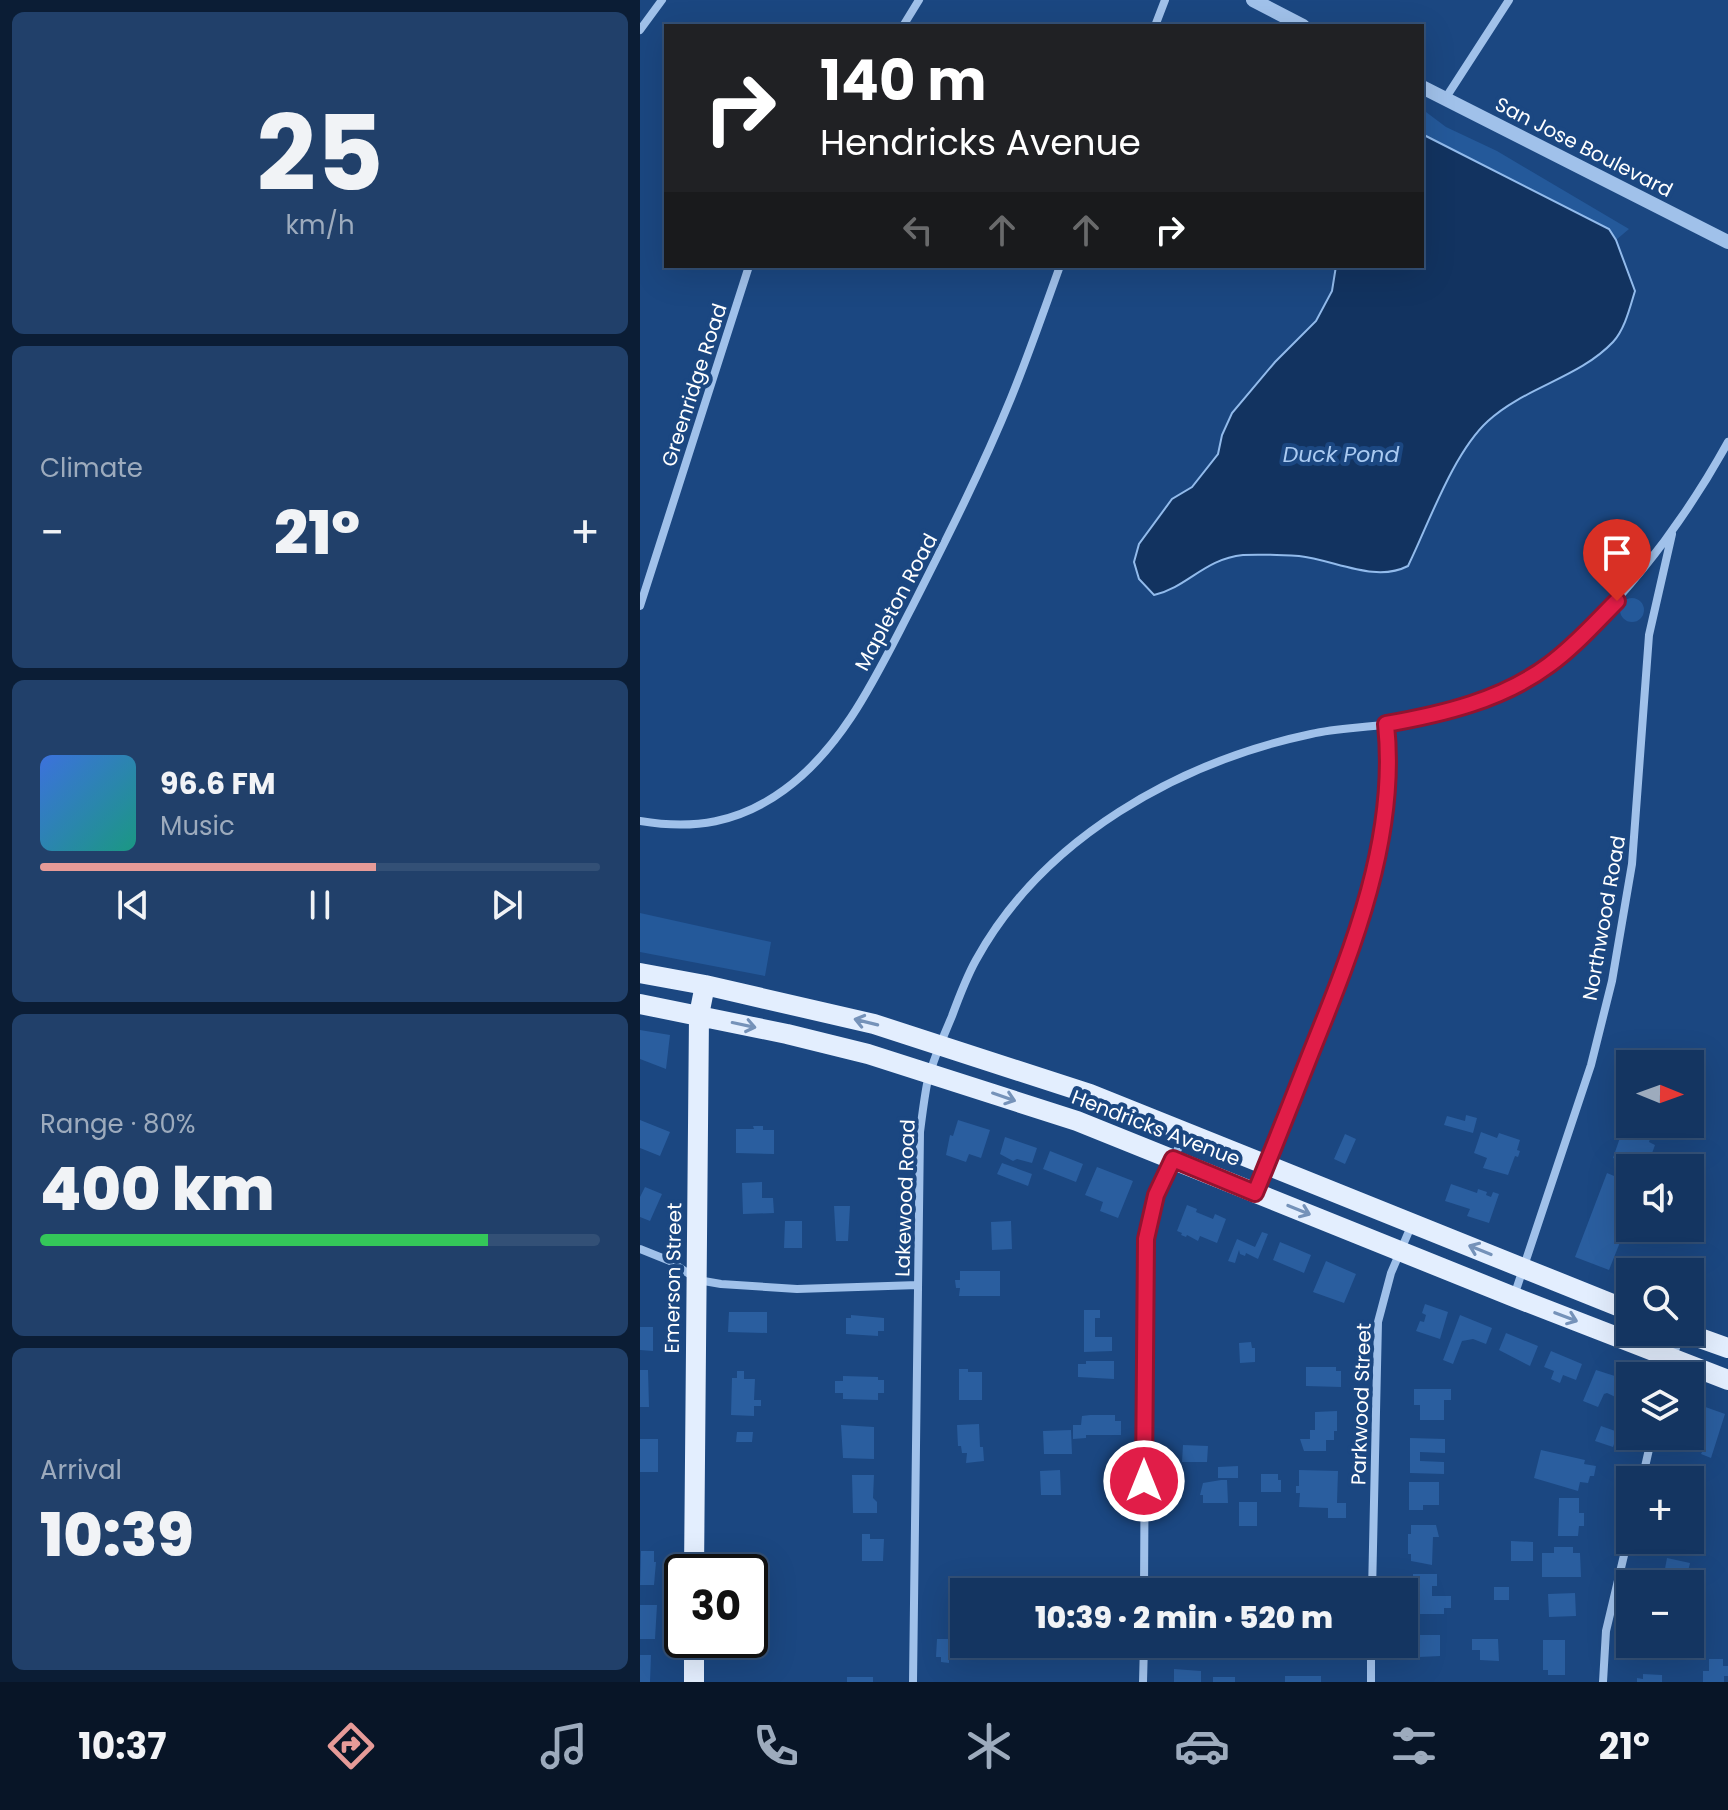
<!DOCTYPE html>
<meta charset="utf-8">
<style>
:root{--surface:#143561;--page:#21406a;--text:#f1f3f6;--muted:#9dabbd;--line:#335076;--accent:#e69b98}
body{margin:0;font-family:Poppins,sans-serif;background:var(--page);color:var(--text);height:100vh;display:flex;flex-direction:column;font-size:30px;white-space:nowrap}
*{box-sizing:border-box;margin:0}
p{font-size:26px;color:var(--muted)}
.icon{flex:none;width:44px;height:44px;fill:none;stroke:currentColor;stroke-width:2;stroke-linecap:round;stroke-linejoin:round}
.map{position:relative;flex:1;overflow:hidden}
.details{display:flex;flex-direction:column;gap:12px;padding:12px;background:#0b1d35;width:640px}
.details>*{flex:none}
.banner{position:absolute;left:24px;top:24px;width:760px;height:244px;border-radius:0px;box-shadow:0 8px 32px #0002,0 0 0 2px var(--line);background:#202124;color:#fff;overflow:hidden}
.needle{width:52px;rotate:91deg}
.buttons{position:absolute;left:976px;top:1050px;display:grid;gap:16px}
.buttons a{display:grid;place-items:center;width:88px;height:88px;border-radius:0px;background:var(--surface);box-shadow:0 8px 32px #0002,0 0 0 2px var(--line);font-size:40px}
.speed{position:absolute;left:24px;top:1554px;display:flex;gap:16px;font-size:40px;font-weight:700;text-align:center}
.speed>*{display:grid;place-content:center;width:104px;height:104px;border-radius:50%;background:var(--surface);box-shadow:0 8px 32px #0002,0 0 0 2px var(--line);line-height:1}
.speed .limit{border:4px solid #111;border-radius:12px;background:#fff;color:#111}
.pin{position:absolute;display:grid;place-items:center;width:68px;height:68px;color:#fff;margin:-82px -34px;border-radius:50% 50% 50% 0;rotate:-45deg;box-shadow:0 0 8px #0007}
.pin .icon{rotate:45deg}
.me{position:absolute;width:88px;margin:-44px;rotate:0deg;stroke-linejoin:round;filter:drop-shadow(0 0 6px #0008)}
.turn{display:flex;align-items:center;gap:28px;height:168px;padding:0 24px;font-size:36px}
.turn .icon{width:104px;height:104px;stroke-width:2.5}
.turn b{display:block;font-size:56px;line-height:68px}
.lanes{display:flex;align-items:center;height:76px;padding:0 24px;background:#0003;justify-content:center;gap:40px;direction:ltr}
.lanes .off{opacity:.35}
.big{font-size:60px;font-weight:800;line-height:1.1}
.details .widget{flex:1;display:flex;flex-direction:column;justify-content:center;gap:12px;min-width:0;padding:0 28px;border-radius:12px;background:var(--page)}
.details .dial{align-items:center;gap:0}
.dial b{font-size:104px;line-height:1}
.song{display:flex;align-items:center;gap:24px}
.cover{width:96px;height:96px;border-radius:12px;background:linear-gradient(135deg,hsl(220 70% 55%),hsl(170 70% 35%))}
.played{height:8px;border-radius:4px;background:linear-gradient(90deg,var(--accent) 60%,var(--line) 60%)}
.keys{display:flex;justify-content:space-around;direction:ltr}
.heat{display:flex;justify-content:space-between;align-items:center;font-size:44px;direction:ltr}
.charge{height:12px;border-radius:6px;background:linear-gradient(90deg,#34c759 80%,var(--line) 0)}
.trip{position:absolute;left:310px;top:1578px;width:468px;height:80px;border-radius:0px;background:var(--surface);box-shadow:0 8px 32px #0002,0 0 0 2px var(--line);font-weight:800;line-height:80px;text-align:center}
.menu{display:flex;height:128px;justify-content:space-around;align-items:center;background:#081527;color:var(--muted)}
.menu .icon{width:56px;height:56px}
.menu .active{color:var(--accent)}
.menu b{font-size:36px;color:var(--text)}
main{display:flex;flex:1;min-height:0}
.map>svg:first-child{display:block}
</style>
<main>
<section class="details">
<div class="widget dial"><b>25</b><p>km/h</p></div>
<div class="widget"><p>Climate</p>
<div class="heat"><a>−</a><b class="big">21°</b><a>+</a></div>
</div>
<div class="widget">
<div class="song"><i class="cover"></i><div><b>96.6 FM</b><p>Music</p></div></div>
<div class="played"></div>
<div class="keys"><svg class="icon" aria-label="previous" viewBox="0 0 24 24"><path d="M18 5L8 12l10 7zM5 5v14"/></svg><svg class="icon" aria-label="pause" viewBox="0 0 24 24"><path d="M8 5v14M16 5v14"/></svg><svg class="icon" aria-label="next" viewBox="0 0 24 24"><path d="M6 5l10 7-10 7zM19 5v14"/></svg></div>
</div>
<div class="widget"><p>Range · 80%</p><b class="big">400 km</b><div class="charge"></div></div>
<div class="widget"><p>Arrival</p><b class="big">10:39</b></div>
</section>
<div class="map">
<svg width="1088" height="1682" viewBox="0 0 1088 1682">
<rect width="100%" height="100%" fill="#1b4781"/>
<!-- green -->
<path fill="#24599a" d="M 782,109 L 806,127 L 857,151 L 989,229 L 976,240 L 969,229 L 782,134 Z
M980 610a12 12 0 1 1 24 0a12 12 0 1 1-24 0Z
M 0,913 L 131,942 L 125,976 L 0,952 Z"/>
<!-- water -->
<path fill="#123360" stroke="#92bbec" stroke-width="2" d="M 782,134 L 969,229 L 976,240 L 995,291 C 990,307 985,329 973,342 C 939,378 885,387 848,421 C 813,453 789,523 768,566 C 735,583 695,560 659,556 C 641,555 621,554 603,555 C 564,559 548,587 514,595 L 499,579 L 494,562 L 499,544 L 532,499 L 552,487 L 578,454 L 582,435 L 592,413 L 635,362 L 676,321 L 692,291 L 696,266 L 782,266 Z"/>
<!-- building -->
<path fill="#2a5e9f" d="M 0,1030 L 30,1035 L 26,1069 L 0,1059 Z
M 826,1115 L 837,1118 L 833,1133 L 804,1125 L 807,1116 L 825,1121 Z
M 0,1120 L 30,1132 L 20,1156 L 0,1148 Z
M 318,1120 L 350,1130 L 341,1158 L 329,1154 L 326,1162 L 306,1155 L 310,1135 L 313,1136 Z
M 985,1123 L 1012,1132 L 1009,1142 L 1015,1145 L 1010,1159 L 1001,1156 L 998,1166 L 973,1158 Z
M 113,1126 L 123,1126 L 123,1130 L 134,1130 L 134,1154 L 96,1153 L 96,1129 L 114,1129 Z
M 841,1132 L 857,1138 L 859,1133 L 880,1140 L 877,1150 L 880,1151 L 878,1157 L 875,1156 L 868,1175 L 843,1168 L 847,1158 L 834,1153 Z
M 705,1134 L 716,1139 L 705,1164 L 694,1159 Z
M 365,1137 L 397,1148 L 392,1163 L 377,1159 L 373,1161 L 360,1154 Z
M 410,1151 L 443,1164 L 436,1182 L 403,1169 Z
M 362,1163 L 392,1174 L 388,1186 L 357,1174 Z
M 457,1167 L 493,1181 L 478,1218 L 460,1211 L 463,1202 L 445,1195 Z
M 967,1173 L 986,1181 L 977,1202 L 990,1207 L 990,1217 L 969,1270 L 935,1257 Z
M 122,1182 L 122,1198 L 133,1198 L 134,1213 L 103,1214 L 102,1183 Z
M 811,1184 L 837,1193 L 838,1189 L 847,1192 L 846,1195 L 851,1197 L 853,1192 L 859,1194 L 849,1223 L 827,1216 L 830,1209 L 805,1201 Z
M 5,1187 L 22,1194 L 10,1221 L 0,1217 L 0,1197 Z
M 547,1205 L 557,1209 L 556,1212 L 573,1219 L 575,1214 L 586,1219 L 577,1243 L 560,1236 L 558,1241 L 547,1235 L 546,1237 L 541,1235 L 542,1233 L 537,1231 Z
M 194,1206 L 210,1206 L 208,1241 L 196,1241 Z
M 145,1221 L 162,1221 L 162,1248 L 144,1248 Z
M 371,1221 L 372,1249 L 352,1250 L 351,1222 Z
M 622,1232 L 628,1234 L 618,1259 L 606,1253 L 605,1256 L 600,1254 L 599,1250 L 595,1263 L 588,1261 L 597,1239 L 615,1247 Z
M 640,1242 L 671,1255 L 664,1273 L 633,1260 Z
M 686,1261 L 716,1274 L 704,1303 L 673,1292 Z
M 1017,1261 L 1047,1271 L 1047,1272 L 1013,1272 Z
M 320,1271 L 360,1271 L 360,1296 L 319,1296 L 320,1288 L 316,1288 L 315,1280 L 320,1280 Z
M 785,1304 L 808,1312 L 800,1339 L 776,1331 L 780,1321 L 784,1322 L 786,1315 L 782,1313 Z
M 444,1310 L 460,1310 L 460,1318 L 455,1318 L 455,1337 L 472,1337 L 472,1351 L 444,1352 Z
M 89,1312 L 127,1312 L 127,1333 L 88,1332 Z
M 211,1315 L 244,1318 L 244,1331 L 238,1331 L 238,1336 L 206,1334 L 206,1318 L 211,1318 Z
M 820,1315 L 852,1328 L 846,1344 L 833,1339 L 822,1341 L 813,1364 L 803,1360 Z
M 0,1327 L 13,1327 L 13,1351 L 0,1350 Z
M 866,1333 L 898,1346 L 890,1366 L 859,1350 Z
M 611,1342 L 612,1348 L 615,1348 L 615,1362 L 600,1363 L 599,1343 Z
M 911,1351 L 942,1364 L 936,1380 L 923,1375 L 920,1383 L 911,1379 L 914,1371 L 904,1367 Z
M 446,1361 L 474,1361 L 474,1379 L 438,1377 L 438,1364 L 446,1364 Z
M 666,1367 L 696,1367 L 696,1371 L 701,1371 L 701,1387 L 666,1386 Z
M 319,1369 L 328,1369 L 328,1372 L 342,1372 L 342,1400 L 319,1400 Z
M 0,1370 L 8,1370 L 9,1407 L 0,1407 Z
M 956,1370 L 978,1377 L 977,1379 L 990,1386 L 986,1402 L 967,1393 L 964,1394 L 958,1407 L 943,1401 Z
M 97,1371 L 104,1371 L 104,1379 L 115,1379 L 114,1400 L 121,1400 L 121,1406 L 114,1406 L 114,1416 L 91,1415 L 92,1378 L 97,1378 Z
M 203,1376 L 238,1377 L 238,1380 L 244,1380 L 244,1393 L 238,1393 L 238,1400 L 203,1399 L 203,1393 L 195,1393 L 195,1381 L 203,1381 Z
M 774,1389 L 811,1389 L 811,1400 L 804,1400 L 804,1420 L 780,1420 L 780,1405 L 774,1405 Z
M 1057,1404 L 1085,1414 L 1071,1458 L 1061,1454 L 1065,1446 L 1056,1441 L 1057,1431 L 1050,1430 L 1050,1407 L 1055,1409 Z
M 697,1411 L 697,1431 L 694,1431 L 694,1440 L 686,1440 L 686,1451 L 664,1451 L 660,1439 L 670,1439 L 670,1430 L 675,1430 L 675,1412 Z
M 450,1415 L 475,1415 L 475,1421 L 481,1421 L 481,1435 L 446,1435 L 446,1438 L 433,1439 L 433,1425 L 441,1425 L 442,1416 Z
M 339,1424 L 340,1447 L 343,1447 L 344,1461 L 326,1463 L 327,1453 L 322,1453 L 321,1446 L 318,1446 L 317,1425 Z
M 201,1425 L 234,1427 L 234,1459 L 203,1458 Z
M 961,1426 L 978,1432 L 973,1447 L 955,1441 Z
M 431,1430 L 432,1454 L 404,1454 L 403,1431 Z
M 97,1432 L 113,1432 L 112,1442 L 96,1442 Z
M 770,1438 L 805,1439 L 805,1453 L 780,1452 L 780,1461 L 804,1462 L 804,1474 L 770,1473 Z
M 0,1439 L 18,1439 L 18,1472 L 0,1472 Z
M 543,1445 L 568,1446 L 567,1462 L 542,1462 Z
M 901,1450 L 945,1460 L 944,1464 L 956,1466 L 954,1476 L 950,1476 L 948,1483 L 940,1482 L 938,1491 L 894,1478 Z
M 598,1466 L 598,1478 L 578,1478 L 578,1467 Z
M 420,1470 L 421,1495 L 401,1495 L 400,1471 Z
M 659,1470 L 698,1471 L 697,1503 L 706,1503 L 706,1518 L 688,1518 L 688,1508 L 659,1507 L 660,1493 L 656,1493 L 656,1486 L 659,1486 Z
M 621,1474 L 638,1474 L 638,1480 L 641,1480 L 641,1492 L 621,1492 Z
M 212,1475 L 234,1475 L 233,1498 L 237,1502 L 237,1513 L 213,1513 Z
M 581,1480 L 587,1480 L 588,1503 L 563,1503 L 563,1495 L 560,1495 L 563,1483 Z
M 769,1482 L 799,1482 L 799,1505 L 783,1505 L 783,1510 L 769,1510 Z
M 919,1498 L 939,1498 L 939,1513 L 944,1513 L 944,1526 L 939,1526 L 938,1536 L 918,1536 Z
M 599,1502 L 617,1502 L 617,1526 L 599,1526 Z
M 771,1525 L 796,1525 L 799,1537 L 793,1537 L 792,1565 L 771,1561 L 771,1554 L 768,1554 L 768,1534 L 771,1534 Z
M 222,1534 L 230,1534 L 230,1539 L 244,1539 L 243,1561 L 222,1561 Z
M 871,1541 L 893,1542 L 893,1561 L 871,1561 Z
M 914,1547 L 933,1547 L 933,1553 L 940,1553 L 941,1577 L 902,1577 L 902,1553 L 914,1553 Z
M 1,1551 L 14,1551 L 14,1562 L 16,1562 L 14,1585 L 0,1585 Z
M 1027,1558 L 1050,1563 L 1045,1584 L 1018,1584 L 1020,1573 L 1024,1574 Z
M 773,1574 L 797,1574 L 797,1586 L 792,1586 L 792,1596 L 811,1596 L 811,1608 L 804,1608 L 804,1614 L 772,1614 L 772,1604 L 768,1604 L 768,1593 L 773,1593 Z
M 547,1583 L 565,1584 L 564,1592 L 546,1592 Z
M 664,1583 L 693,1583 L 693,1592 L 664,1592 Z
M 430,1585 L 462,1585 L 462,1592 L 430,1592 Z
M 854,1587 L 869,1587 L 869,1600 L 854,1600 Z
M 935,1593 L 936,1616 L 909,1617 L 908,1594 Z
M 0,1605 L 17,1605 L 15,1639 L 0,1639 Z
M 771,1635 L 800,1635 L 800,1656 L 779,1657 L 779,1654 L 771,1654 Z
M 297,1639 L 318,1639 L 317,1658 L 309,1659 L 309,1663 L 301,1662 L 301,1657 L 296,1657 Z
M 832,1639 L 858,1639 L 859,1661 L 840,1660 L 840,1650 L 832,1650 Z
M 903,1640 L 925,1640 L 925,1675 L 908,1675 L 908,1670 L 903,1670 Z
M 0,1655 L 11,1655 L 10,1682 L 0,1682 Z
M 1069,1659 L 1083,1659 L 1083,1666 L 1088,1666 L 1088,1676 L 1084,1676 L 1084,1682 L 1063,1682 L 1063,1671 L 1069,1671 Z
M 534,1669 L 561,1671 L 561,1682 L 534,1682 Z
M 1003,1674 L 1022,1675 L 1022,1682 L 997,1682 L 997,1678 L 1003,1679 Z
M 645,1676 L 681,1676 L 681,1682 L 645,1682 Z
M 207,1677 L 233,1677 L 233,1682 L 207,1682 Z
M 573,1677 L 595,1677 L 595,1682 L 573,1682 Z"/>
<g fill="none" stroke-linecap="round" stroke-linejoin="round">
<!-- minor -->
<path stroke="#a0c1ea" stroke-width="8" d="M 263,26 L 279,0
M 515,26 L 525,0
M 0,30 L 22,0
M 805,99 L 869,0
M 0,606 L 109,266
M 0,821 C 54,830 99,823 144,790 C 205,746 238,672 272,607 C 307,538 342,469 371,398 C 389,354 404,310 420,266
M 615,1193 C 635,1143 655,1094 674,1044 C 714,944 758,835 746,724
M 0,1249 L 30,1261 L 58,1280 L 81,1284 L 157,1289 L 278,1285
M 874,1296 L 951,1065 L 972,981 L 992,864 L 1009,635 L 1032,534
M 1027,1376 L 1041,1332
M 1002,1480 L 1012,1436
M 504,1592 L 506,1239 L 516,1195 L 546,1132
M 732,1592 L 738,1322 L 751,1273 L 772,1224
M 273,1682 L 280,1132 C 282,1116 284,1100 287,1084 C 292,1061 303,1038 312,1016 C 319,997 326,978 336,960 C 403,838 539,762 671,734 C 697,728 723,728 749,724 C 796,716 845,703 887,680 C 912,666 932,646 952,626 C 1006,571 1051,509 1088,442
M 503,1682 L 504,1644
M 731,1682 L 731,1644
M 963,1682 L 966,1631 L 990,1530"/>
<!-- tertiary -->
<path stroke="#a0c1ea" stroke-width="14" d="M 613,0 L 663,26
M 782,87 L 1088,242"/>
<!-- primary -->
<path stroke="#e3eefe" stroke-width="20" d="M 0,973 L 65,985 L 234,1024 L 450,1094 L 990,1311
M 0,1004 L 147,1034 L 228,1054 L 437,1121 L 874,1297 L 1088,1380
M 1043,1332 L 1088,1348
M 54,1572 L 59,1015 L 65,985
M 54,1682 L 54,1640"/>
</g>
<!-- one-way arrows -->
<defs><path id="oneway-shaft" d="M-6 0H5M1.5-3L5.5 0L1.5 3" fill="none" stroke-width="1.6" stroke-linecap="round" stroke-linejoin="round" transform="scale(2)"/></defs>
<g stroke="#7592b9">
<use href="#oneway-shaft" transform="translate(226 1022) rotate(-166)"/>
<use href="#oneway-shaft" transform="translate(104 1025) rotate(12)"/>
<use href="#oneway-shaft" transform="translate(364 1097) rotate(19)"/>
<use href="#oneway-shaft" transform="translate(659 1210) rotate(22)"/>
<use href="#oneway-shaft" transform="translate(840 1250) rotate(-158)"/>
<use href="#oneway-shaft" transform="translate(926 1317) rotate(21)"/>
</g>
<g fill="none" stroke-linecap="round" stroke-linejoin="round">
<defs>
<path id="route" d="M 504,1481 L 506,1239 L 516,1195 L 533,1159 L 615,1193 C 635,1145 653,1098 672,1050 C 713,948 758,837 746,724 C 803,714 862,700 909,665 C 934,647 955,623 977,601"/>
</defs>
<!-- route casing -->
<use href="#route" stroke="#92132f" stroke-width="20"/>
<!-- route -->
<use href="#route" stroke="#e11d48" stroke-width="14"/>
</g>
<g text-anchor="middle" stroke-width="8" stroke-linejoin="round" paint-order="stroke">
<!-- street labels -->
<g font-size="20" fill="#fff" stroke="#1b4781">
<text transform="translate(944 147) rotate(27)" y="7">San Jose Boulevard</text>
<text transform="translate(54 385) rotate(-72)" y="7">Greenridge Road</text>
<text transform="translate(256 602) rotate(-62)" y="7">Mapleton Road</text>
<text transform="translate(964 918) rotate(-80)" y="7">Northwood Road</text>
<text transform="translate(516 1128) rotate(21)" y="7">Hendricks Avenue</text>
<text transform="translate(265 1198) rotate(-88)" y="7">Lakewood Road</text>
<text transform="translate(33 1278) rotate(-89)" y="7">Emerson Street</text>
<text transform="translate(721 1404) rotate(-88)" y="7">Parkwood Street</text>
</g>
<!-- water labels -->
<g font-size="22" font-style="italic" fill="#abcbf2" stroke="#1b4781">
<text x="701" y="462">Duck Pond</text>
</g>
</g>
</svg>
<div class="buttons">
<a><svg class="needle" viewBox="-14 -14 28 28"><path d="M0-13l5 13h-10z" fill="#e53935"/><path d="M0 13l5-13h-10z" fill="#9dabbd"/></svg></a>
<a><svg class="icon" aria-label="sound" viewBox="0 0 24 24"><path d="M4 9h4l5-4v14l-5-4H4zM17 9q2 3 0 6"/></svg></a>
<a><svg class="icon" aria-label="search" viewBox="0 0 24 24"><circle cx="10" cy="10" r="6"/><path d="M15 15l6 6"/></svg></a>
<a><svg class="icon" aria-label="layers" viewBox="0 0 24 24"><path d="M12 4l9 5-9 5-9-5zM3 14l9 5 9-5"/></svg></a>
<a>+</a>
<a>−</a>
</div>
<div class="speed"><div class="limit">30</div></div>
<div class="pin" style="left:977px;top:601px;background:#d93025"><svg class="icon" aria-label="arrive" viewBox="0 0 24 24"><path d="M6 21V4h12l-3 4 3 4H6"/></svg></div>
<svg class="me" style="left:504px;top:1481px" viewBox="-20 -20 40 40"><circle r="17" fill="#e11d48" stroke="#fff" stroke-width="3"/><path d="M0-11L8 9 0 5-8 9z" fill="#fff"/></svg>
<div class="trip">10:39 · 2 min · 520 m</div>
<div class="banner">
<div class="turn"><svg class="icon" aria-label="right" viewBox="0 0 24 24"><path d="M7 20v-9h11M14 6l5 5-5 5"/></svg><div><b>140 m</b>Hendricks Avenue</div></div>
<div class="lanes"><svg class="icon off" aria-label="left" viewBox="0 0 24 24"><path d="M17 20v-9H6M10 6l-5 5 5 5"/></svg><svg class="icon off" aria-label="ahead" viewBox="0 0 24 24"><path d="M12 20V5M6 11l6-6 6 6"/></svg><svg class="icon off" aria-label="ahead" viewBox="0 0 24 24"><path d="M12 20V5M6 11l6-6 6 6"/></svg><svg class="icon" aria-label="right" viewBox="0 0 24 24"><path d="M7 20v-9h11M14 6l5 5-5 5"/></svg></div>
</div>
</div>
</main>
<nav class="menu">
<b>10:37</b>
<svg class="icon active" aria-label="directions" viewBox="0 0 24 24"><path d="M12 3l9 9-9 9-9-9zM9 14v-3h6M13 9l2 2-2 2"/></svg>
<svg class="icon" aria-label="music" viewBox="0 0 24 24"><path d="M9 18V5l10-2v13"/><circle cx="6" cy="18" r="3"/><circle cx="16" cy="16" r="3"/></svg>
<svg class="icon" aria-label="phone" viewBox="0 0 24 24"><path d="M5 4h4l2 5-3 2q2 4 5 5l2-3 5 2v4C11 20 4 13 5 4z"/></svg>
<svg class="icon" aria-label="climate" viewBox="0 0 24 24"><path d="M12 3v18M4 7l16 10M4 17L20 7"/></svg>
<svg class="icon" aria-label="car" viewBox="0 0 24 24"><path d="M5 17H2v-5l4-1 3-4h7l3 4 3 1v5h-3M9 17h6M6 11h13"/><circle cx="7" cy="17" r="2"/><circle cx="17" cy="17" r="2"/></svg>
<svg class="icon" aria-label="filters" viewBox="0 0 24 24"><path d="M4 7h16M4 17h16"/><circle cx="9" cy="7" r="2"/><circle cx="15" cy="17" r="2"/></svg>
<b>21°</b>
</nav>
